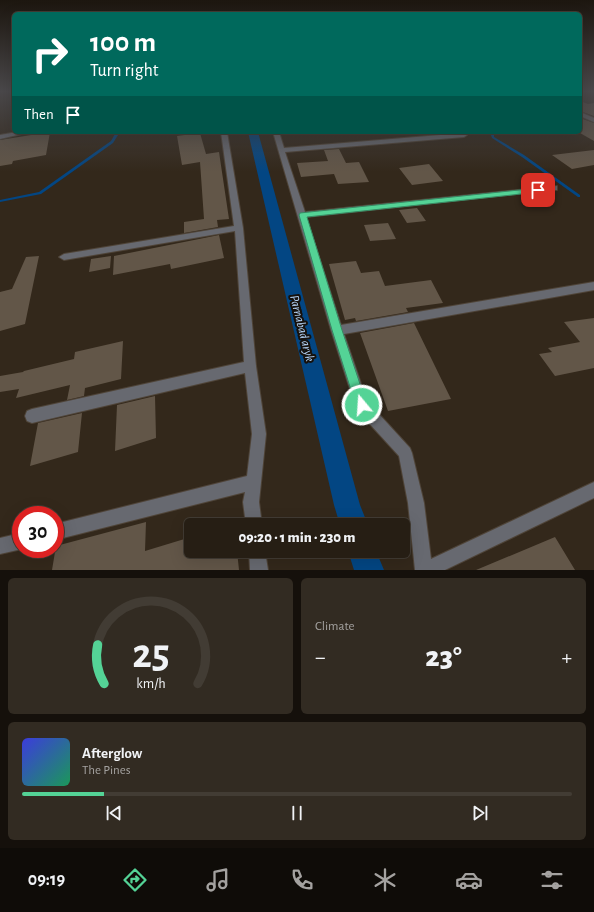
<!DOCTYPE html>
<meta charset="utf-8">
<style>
:root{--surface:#261e14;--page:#322b22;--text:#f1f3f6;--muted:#a4a2a0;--line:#423c34;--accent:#54d396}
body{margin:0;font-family:"Alegreya Sans",sans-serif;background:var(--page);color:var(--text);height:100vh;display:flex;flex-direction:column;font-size:15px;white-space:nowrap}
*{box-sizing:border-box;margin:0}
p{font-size:13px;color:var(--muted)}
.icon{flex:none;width:22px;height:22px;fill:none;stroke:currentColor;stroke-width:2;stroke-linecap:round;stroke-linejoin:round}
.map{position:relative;height:570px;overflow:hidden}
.drawer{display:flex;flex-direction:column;gap:8px;padding:8px;background:#15100b;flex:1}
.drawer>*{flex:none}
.top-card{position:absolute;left:12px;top:12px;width:570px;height:122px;border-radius:6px;box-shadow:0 4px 16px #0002,0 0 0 1px var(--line);background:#00695c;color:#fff;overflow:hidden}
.speed{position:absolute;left:12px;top:506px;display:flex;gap:8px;font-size:20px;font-weight:700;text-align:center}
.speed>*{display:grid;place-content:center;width:52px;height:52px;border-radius:50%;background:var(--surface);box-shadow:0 4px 16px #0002,0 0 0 1px var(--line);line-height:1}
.speed .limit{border:6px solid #d22;background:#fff;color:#111}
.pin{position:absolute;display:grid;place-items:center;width:34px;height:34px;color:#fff;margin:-17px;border-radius:8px;box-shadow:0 2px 6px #0006}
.me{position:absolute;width:44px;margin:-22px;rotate:342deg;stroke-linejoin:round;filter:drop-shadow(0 0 3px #0008)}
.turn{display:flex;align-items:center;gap:14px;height:84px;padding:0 12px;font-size:18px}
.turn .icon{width:52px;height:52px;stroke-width:2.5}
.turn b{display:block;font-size:28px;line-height:34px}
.then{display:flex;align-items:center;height:38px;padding:0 12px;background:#0003;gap:8px;font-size:15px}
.big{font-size:30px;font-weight:800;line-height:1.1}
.drawer .tile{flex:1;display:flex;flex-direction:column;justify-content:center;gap:6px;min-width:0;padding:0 14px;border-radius:6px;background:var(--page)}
.drawer .dial{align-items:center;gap:0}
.dial svg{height:104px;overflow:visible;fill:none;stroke:var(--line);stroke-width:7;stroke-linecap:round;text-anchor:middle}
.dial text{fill:var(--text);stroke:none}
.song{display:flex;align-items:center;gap:12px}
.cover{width:48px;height:48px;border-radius:6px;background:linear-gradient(135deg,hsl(240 70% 55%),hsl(150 70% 35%))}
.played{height:4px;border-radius:2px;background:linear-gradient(90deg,var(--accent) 15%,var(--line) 15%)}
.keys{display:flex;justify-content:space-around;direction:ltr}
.heat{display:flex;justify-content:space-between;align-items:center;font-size:22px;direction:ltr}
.drawer .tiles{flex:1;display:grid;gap:8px;grid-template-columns:1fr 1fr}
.tile:last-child{grid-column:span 2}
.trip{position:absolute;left:184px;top:518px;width:226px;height:40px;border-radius:6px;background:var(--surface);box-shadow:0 4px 16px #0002,0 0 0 1px var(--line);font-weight:800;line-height:40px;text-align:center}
.tabs{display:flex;height:64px;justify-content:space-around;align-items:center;background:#0f0c08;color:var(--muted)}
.tabs .icon{width:28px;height:28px}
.tabs .current{color:var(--accent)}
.tabs b{font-size:18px;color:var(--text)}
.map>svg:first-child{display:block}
</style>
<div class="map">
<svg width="594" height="570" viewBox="0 0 594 570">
<rect width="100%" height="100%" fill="#33281b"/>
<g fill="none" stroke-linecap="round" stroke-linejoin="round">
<!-- stream -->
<path fill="#034683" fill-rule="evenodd" d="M 116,132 L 120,132 L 113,143 L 41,194 L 0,202 L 0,200 L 39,192 L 111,141 Z
M 490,132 L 494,132 L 494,137 L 524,155 L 580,195 L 580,197 L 578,197 L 522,157 L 492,138 Z"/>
<!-- canal -->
<path fill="#034683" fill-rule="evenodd" d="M 248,132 L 258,132 L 360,505 L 368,525 L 340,525 L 334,505 Z
M 348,551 L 376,551 L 384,570 L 354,570 Z"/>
</g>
<!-- building -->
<path fill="#625648" d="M 580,101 L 588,104 L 594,103 L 594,116 L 580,111 Z
M 580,118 L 594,123 L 594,141 L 580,133 Z
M 50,132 L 46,155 L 13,161 L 12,164 L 0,166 L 0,140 Z
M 200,133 L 206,154 L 219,152 L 229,219 L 217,220 L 218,227 L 184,233 L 184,222 L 204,219 L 200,162 L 182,165 L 177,136 Z
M 339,149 L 346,163 L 359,162 L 369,182 L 338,184 L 334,174 L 301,177 L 297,163 L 328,161 L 324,150 Z
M 594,150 L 594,165 L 572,169 L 552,155 Z
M 429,164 L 443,181 L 412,185 L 399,168 Z
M 417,208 L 426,221 L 407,223 L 399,210 Z
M 388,223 L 396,239 L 370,241 L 364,225 Z
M 219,235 L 224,258 L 171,269 L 170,264 L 113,275 L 114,256 Z
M 39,256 L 25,324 L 0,331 L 0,292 L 12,289 L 26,257 Z
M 111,256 L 110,268 L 89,272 L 91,259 Z
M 356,261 L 361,273 L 379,271 L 385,286 L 431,280 L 443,303 L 406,308 L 408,312 L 356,321 L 355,318 L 345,320 L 329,264 Z
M 594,318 L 594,368 L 555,376 L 539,354 L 552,352 L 548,348 L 580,342 L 564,322 Z
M 414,323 L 451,399 L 388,411 L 360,333 Z
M 123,341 L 121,379 L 85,388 L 84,396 L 67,400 L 70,385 L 16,398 L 19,389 L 0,392 L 0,376 L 23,372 L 24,371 L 74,359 L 75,352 Z
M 155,396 L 156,438 L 115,451 L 117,405 Z
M 82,413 L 78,452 L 30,466 L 38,423 Z
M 146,522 L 145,551 L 191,537 L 191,551 L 237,551 L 239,570 L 52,570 L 56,546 Z
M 555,537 L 575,570 L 476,570 Z"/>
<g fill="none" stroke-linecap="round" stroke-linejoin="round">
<defs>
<path id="minor" d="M 580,112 L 594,118 L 594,122 L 580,116 Z
M 17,132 L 30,132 L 0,139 L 0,135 Z
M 221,132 L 227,132 L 243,228 L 256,366 L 266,434 L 259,502 L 262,525 L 246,525 L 243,502 L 245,492 L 55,540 L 55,524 L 247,476 L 252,434 L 245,373 L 32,423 L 27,421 L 25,416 L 27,411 L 32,409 L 244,362 L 235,231 L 64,260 L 59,257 L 64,254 L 234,226 Z
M 273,132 L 279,132 L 284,148 L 464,133 L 467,135 L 464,137 L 285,152 L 305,212 L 557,186 L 557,190 L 554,190 L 306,217 L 341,325 L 594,282 L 594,290 L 344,334 L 367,401 L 410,448 L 412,453 L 424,503 L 431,559 L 594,482 L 594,498 L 445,570 L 415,570 L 408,503 L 399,456 L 357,410 L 355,405 L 331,330 Z
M 21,533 L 22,549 L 0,554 L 0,538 Z
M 249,551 L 265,551 L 268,570 L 250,570 Z"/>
</defs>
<!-- minor casing -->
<use href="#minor" stroke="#4f4438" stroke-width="2"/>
<!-- minor -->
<use href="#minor" fill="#676970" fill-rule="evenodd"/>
</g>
<!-- sky -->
<linearGradient id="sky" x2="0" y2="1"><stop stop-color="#1c160f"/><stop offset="0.53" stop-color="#4a484a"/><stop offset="1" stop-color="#4a484a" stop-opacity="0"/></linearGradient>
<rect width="594" height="172" fill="url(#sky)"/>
<!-- route -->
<path fill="#54d396" stroke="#378962" d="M 538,188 L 541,190 L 540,192 L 307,217 L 342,330 L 367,405 L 366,409 L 362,411 L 357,409 L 332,330 L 299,215 L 300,213 Z"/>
<g text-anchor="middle" stroke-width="4" stroke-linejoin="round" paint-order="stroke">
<!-- water labels -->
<g font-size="13" font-style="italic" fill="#b2d1f4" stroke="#16110c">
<text transform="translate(303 328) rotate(76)" y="5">Parnabad aryk</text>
</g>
</g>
</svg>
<div class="speed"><div class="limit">30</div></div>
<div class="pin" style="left:538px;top:190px;background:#d93025"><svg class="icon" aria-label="arrive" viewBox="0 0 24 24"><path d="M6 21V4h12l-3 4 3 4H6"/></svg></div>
<svg class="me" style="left:362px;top:405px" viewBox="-20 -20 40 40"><circle r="17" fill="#54d396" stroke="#fff" stroke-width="3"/><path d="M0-11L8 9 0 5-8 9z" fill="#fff"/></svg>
<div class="trip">09:20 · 1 min · 230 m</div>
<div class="top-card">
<div class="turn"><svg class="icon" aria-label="right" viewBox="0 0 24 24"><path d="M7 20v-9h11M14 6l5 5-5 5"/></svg><div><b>100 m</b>Turn right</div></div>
<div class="then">Then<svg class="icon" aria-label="arrive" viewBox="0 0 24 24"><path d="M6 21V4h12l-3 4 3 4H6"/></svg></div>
</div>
</div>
<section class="drawer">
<div class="tiles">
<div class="tile dial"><svg viewBox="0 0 100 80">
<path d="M14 69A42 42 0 1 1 86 69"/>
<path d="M14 69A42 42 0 0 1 9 39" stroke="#54d396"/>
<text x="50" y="56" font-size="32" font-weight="700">25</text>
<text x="50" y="72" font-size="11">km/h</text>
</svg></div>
<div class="tile"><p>Climate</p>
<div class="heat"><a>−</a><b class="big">23°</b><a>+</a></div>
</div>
<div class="tile">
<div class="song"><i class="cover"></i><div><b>Afterglow</b><p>The Pines</p></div></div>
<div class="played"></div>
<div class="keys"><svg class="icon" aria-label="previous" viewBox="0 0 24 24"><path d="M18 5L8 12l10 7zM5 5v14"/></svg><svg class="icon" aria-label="pause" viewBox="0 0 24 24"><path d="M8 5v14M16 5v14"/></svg><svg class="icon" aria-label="next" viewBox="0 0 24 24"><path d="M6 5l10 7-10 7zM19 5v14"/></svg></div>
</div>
</div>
</section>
<nav class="tabs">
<b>09:19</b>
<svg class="icon current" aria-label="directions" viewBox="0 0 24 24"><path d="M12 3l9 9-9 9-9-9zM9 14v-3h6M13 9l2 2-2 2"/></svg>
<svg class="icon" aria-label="music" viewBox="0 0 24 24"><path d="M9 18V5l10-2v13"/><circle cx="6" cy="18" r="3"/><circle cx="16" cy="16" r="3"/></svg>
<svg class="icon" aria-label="phone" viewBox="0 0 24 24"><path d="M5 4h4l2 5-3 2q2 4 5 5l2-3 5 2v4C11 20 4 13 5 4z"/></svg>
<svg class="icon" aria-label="climate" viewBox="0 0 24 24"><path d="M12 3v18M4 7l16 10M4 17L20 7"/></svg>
<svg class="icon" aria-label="car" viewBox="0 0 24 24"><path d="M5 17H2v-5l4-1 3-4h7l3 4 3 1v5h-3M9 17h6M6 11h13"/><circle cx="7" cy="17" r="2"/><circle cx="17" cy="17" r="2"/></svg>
<svg class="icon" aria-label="filters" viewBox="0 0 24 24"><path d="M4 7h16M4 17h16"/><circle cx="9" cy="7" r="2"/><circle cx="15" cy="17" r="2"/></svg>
</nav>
